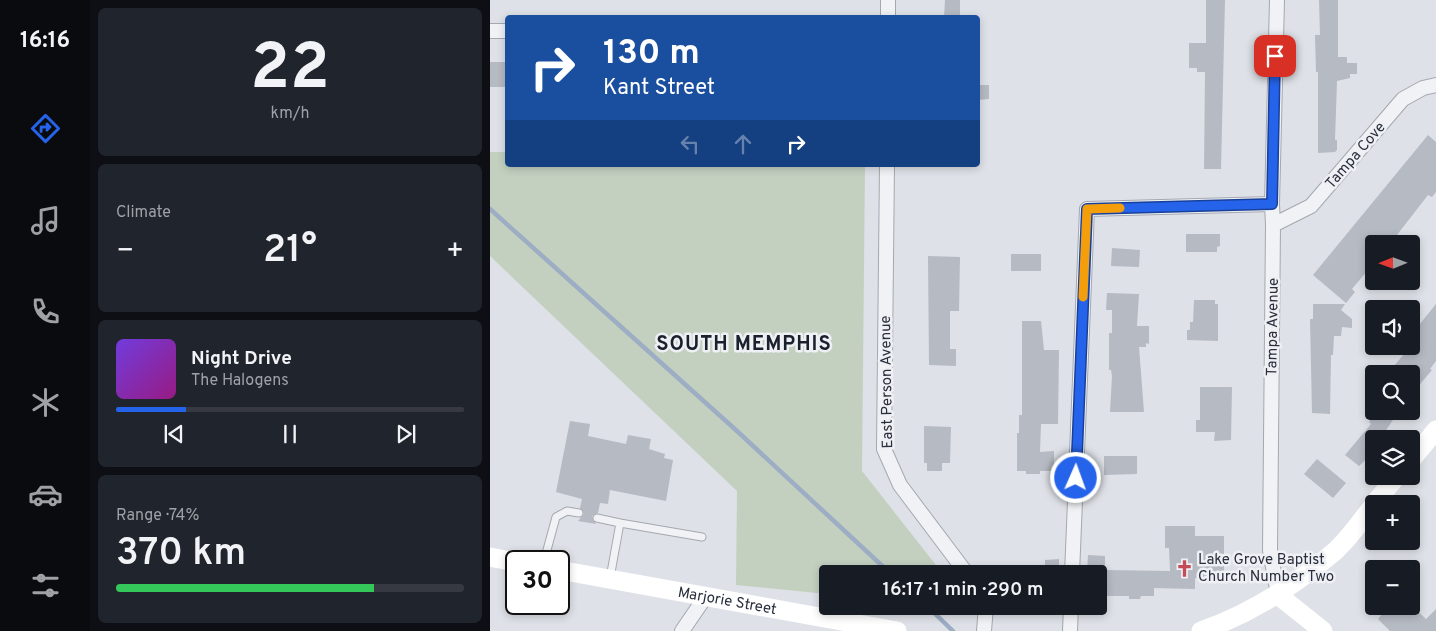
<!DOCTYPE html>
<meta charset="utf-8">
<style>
:root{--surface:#171b24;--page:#20242c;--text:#f1f3f6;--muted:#9ea1a6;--line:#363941;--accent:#2563eb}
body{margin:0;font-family:Overpass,sans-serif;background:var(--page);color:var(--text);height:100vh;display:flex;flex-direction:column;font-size:19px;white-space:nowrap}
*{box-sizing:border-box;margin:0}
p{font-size:16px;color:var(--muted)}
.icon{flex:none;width:28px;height:28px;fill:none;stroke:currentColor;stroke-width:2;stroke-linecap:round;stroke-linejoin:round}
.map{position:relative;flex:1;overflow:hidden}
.details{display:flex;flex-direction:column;gap:8px;padding:8px;background:#0d0f14;width:400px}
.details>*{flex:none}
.top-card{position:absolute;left:15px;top:15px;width:475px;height:152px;border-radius:5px;box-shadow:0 2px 8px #0003;background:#1a4fa0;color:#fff;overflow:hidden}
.needle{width:32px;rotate:269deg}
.tools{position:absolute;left:875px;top:235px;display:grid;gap:10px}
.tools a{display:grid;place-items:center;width:55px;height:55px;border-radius:5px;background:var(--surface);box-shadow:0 2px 8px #0003;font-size:25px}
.speed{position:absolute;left:15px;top:550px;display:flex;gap:10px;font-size:25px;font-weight:700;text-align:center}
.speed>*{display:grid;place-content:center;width:65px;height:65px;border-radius:50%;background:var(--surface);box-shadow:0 2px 8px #0003;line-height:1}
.speed .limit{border:2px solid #111;border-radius:8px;background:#fff;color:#111}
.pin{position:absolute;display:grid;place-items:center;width:42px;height:42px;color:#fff;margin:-21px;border-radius:10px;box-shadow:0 2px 8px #0006}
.me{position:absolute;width:55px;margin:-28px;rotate:2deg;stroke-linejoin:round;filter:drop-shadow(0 0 4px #0008)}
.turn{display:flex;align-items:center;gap:18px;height:105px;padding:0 15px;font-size:22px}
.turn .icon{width:65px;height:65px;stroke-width:2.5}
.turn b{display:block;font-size:35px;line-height:42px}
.lanes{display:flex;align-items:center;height:48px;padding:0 15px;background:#0003;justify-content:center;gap:25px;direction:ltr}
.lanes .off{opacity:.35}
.big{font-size:38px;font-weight:600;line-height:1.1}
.details .tile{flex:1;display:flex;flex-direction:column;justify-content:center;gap:8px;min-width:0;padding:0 18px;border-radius:8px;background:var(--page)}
.details .dial{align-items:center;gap:0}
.dial b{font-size:65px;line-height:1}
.song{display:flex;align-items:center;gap:15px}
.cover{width:60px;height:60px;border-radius:8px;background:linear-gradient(135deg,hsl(260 70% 55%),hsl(310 70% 35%))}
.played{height:5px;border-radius:2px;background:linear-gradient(90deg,var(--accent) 20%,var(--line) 20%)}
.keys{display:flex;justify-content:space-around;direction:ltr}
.heat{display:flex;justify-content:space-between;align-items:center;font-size:28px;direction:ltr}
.charge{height:8px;border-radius:4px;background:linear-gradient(90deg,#34c759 74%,var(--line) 0)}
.trip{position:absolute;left:329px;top:565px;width:288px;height:50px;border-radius:5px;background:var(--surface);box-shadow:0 2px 8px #0003;font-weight:600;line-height:50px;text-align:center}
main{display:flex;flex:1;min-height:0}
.dock{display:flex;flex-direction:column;width:90px;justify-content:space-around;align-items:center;background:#090b0e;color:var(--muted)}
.dock .icon{width:35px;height:35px}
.dock .on{color:var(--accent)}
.dock b{font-size:22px;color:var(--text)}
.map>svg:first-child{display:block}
</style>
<main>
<nav class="dock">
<b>16:16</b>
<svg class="icon on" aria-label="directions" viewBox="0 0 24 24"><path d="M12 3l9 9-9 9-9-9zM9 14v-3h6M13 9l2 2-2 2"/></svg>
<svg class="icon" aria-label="music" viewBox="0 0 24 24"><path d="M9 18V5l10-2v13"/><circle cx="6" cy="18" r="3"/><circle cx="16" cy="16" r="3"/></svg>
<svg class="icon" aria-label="phone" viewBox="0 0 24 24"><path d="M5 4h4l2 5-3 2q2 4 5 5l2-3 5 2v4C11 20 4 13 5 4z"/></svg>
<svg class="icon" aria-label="climate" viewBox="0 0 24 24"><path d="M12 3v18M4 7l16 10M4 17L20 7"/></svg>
<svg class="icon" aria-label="car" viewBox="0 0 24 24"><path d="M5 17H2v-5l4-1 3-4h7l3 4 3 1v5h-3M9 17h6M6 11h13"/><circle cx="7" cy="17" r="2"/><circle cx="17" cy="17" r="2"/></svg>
<svg class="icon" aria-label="filters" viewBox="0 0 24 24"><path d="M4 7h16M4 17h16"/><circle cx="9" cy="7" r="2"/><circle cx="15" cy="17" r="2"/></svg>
</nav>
<section class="details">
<div class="tile dial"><b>22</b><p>km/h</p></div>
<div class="tile"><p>Climate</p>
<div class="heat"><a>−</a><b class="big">21°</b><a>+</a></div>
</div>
<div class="tile">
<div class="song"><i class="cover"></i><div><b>Night Drive</b><p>The Halogens</p></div></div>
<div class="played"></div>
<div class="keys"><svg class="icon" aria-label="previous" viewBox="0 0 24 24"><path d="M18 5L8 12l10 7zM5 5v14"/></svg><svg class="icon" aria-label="pause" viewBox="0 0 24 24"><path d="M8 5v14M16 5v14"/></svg><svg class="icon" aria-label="next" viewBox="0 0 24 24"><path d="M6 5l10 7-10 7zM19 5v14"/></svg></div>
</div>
<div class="tile"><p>Range · 74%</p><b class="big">370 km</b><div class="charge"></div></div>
</section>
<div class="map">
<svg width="946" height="631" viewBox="0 0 946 631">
<rect width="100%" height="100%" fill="#dee1e7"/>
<!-- green -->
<path fill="#c3d0c0" d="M 0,152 L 17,152 L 18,165 L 375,165 L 372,471 L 453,574 L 338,574 L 337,594 L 246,585 L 247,491 L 0,256 Z"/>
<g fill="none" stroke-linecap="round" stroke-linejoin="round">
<!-- stream -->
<path stroke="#9cadc4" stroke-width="4.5" d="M 0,209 L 247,431 L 401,574
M 437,606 L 463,631"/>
</g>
<!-- building -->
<path fill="#b6bac3" d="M 455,0 L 470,0 L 470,18 L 454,18 Z
M 716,0 L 735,0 L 731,169 L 714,169 L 715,72 L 707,72 L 707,68 L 699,68 L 699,43 L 716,43 Z
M 829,0 L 848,0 L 848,57 L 857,57 L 857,63 L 867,63 L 867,74 L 860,74 L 860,78 L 847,81 L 845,140 L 847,140 L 847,150 L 845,152 L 828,153 L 828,72 L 826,72 L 825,35 L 830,35 Z
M 0,62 L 18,62 L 18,87 L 0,87 Z
M 488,85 L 499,85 L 499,99 L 488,100 Z
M 938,135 L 946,142 L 946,192 L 942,197 L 938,195 L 900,244 L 884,244 L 884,275 L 878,270 L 862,289 L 865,292 L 856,303 L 823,275 Z
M 696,234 L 730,234 L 730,246 L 727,247 L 727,252 L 696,252 Z
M 622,248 L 650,250 L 649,267 L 621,266 Z
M 521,254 L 551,254 L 551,271 L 521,271 Z
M 438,256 L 470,257 L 469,311 L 460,311 L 460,349 L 466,349 L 466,366 L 439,365 Z
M 617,293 L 649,294 L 647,326 L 659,326 L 659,344 L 656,343 L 656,347 L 649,347 L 654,412 L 620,412 L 622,376 L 621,370 L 619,370 L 619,333 L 622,333 L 622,310 L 616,310 Z
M 704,300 L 725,300 L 725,304 L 728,304 L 728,341 L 697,340 L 697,330 L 700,330 L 700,322 L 703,322 Z
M 823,304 L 855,304 L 851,310 L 862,319 L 862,328 L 852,327 L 851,336 L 844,336 L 843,355 L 841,355 L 840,414 L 822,413 L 820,319 L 823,319 Z
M 946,304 L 946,361 L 940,369 L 942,370 L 921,395 L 921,374 L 897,374 L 921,346 L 921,335 Z
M 532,321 L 551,321 L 554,350 L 569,350 L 568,424 L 551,424 L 550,452 L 564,451 L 564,471 L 550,471 L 550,474 L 536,474 L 536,471 L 527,471 L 527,433 L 529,433 L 529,415 L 532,415 Z
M 710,387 L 742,387 L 741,440 L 724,441 L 725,432 L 706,432 L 706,420 L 710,420 Z
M 887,411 L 909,411 L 890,439 L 884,439 L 884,452 L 869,466 L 855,455 L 881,424 L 879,422 Z
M 80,421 L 100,424 L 98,436 L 136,444 L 138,435 L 161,439 L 159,449 L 175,454 L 174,458 L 183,460 L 176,501 L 120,490 L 118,504 L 110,503 L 108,513 L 102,516 L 106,524 L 88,521 L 94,514 L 90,508 L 92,499 L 66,492 Z
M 434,426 L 461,427 L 460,463 L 452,463 L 452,471 L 437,471 L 437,463 L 434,463 Z
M 614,456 L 647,456 L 647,474 L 614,475 Z
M 827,459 L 856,483 L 843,498 L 814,474 Z
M 675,526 L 705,526 L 705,536 L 734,536 L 734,579 L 705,578 L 705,589 L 664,588 L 664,596 L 651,596 L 650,599 L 639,599 L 639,596 L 608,596 L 608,574 L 597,574 L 598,555 L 615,556 L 615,570 L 680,571 L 679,548 L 675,548 Z
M 569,559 L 569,574 L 555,574 L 555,560 Z
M 899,606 L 922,606 L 936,619 L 946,609 L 946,631 L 900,631 L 888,619 Z"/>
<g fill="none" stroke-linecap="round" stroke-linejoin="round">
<defs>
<path id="lane" d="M 107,518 L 130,523
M 54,561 L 66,517 L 77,511 L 89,513
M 120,578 L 130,523 L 212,537"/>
<path id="street" d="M 787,0 L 782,204 L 783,225 L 780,550 L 788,595
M 398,18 L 398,0
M 0,31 L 18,31
M 397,165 L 394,449 L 410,485 L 477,574
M 783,225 L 821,206 L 913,99 L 933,88 L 946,85
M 582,574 L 597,209 L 782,204
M 192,631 L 216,596
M 494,631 L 496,606
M 580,631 L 581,606"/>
</defs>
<!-- lane casing -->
<use href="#lane" stroke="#a4a8b0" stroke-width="9"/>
<!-- street casing -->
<use href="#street" stroke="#a4a8b0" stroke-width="16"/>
<!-- lane -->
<use href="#lane" stroke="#f1f2f5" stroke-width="7"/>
<!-- street -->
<use href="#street" stroke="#f1f2f5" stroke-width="14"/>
<!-- secondary -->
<g stroke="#fff" stroke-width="19">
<path d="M 921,460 L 946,430"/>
<path d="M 884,504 L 907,476"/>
<path d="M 0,557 L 26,562"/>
<path id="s1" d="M 69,570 L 407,631"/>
<path d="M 788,595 L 833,631"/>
<path d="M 711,631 C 760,614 804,586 844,552 C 859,539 871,520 884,505"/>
</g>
</g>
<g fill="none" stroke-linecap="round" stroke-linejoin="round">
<defs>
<path id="route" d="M 586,478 L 597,209 L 782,204 L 785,56"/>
</defs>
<!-- route casing -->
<use href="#route" stroke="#184099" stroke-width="12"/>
<!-- route -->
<use href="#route" stroke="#2563eb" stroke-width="9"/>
<!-- slow -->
<path stroke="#f59e0b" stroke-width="9" d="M 593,297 L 597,209 L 630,208"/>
</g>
<!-- icons -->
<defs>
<symbol id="church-bare" viewBox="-9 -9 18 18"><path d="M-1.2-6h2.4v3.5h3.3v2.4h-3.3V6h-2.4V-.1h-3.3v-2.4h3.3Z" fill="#c24d57" stroke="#eef0f4" stroke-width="2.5" paint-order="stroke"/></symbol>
</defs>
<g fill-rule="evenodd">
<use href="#church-bare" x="682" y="556" width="25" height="25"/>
</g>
<g text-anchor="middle" stroke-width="5" stroke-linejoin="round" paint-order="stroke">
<!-- street labels -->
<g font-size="15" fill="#292f3c" stroke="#eef0f4">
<text transform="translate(865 155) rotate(-49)" y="5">Tampa Cove</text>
<text transform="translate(782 327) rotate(-89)" y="5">Tampa Avenue</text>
<text transform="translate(396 382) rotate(-91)" y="5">East Person Avenue</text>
<text dy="5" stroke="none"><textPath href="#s1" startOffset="171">Marjorie Street</textPath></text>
</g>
<!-- poi labels -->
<g font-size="15" fill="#292f3c" stroke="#eef0f4" text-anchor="start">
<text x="708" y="564">Lake Grove Baptist<tspan x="708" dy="17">Church Number Two</tspan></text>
</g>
<!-- district labels -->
<g font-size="20" font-weight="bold" letter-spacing="1" fill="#1b202d" stroke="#eef0f4">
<text x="254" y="350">SOUTH MEMPHIS</text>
</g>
</g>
</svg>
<div class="tools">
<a><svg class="needle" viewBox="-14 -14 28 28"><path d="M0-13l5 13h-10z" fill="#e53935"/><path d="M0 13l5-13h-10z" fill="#9ea1a6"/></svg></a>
<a><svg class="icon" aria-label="sound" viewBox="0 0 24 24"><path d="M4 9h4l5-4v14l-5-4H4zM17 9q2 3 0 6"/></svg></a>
<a><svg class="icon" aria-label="search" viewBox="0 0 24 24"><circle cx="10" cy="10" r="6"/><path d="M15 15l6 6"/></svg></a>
<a><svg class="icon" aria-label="layers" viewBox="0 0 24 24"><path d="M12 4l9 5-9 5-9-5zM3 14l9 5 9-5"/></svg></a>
<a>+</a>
<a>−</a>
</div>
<div class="speed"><div class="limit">30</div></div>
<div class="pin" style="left:785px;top:56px;background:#d93025"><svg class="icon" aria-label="arrive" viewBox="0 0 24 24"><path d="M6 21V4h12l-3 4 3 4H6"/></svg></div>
<svg class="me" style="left:586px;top:478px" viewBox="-20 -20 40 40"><circle r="17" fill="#2563eb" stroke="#fff" stroke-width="3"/><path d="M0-11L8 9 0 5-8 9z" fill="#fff"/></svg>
<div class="trip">16:17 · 1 min · 290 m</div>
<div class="top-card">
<div class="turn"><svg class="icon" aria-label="right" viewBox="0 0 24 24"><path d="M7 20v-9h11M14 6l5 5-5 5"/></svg><div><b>130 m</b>Kant Street</div></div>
<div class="lanes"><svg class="icon off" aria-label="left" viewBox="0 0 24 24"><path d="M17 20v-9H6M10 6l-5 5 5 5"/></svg><svg class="icon off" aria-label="ahead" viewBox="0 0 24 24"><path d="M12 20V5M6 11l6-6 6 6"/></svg><svg class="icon" aria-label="right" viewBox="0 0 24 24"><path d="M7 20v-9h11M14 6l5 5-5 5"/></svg></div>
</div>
</div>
</main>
